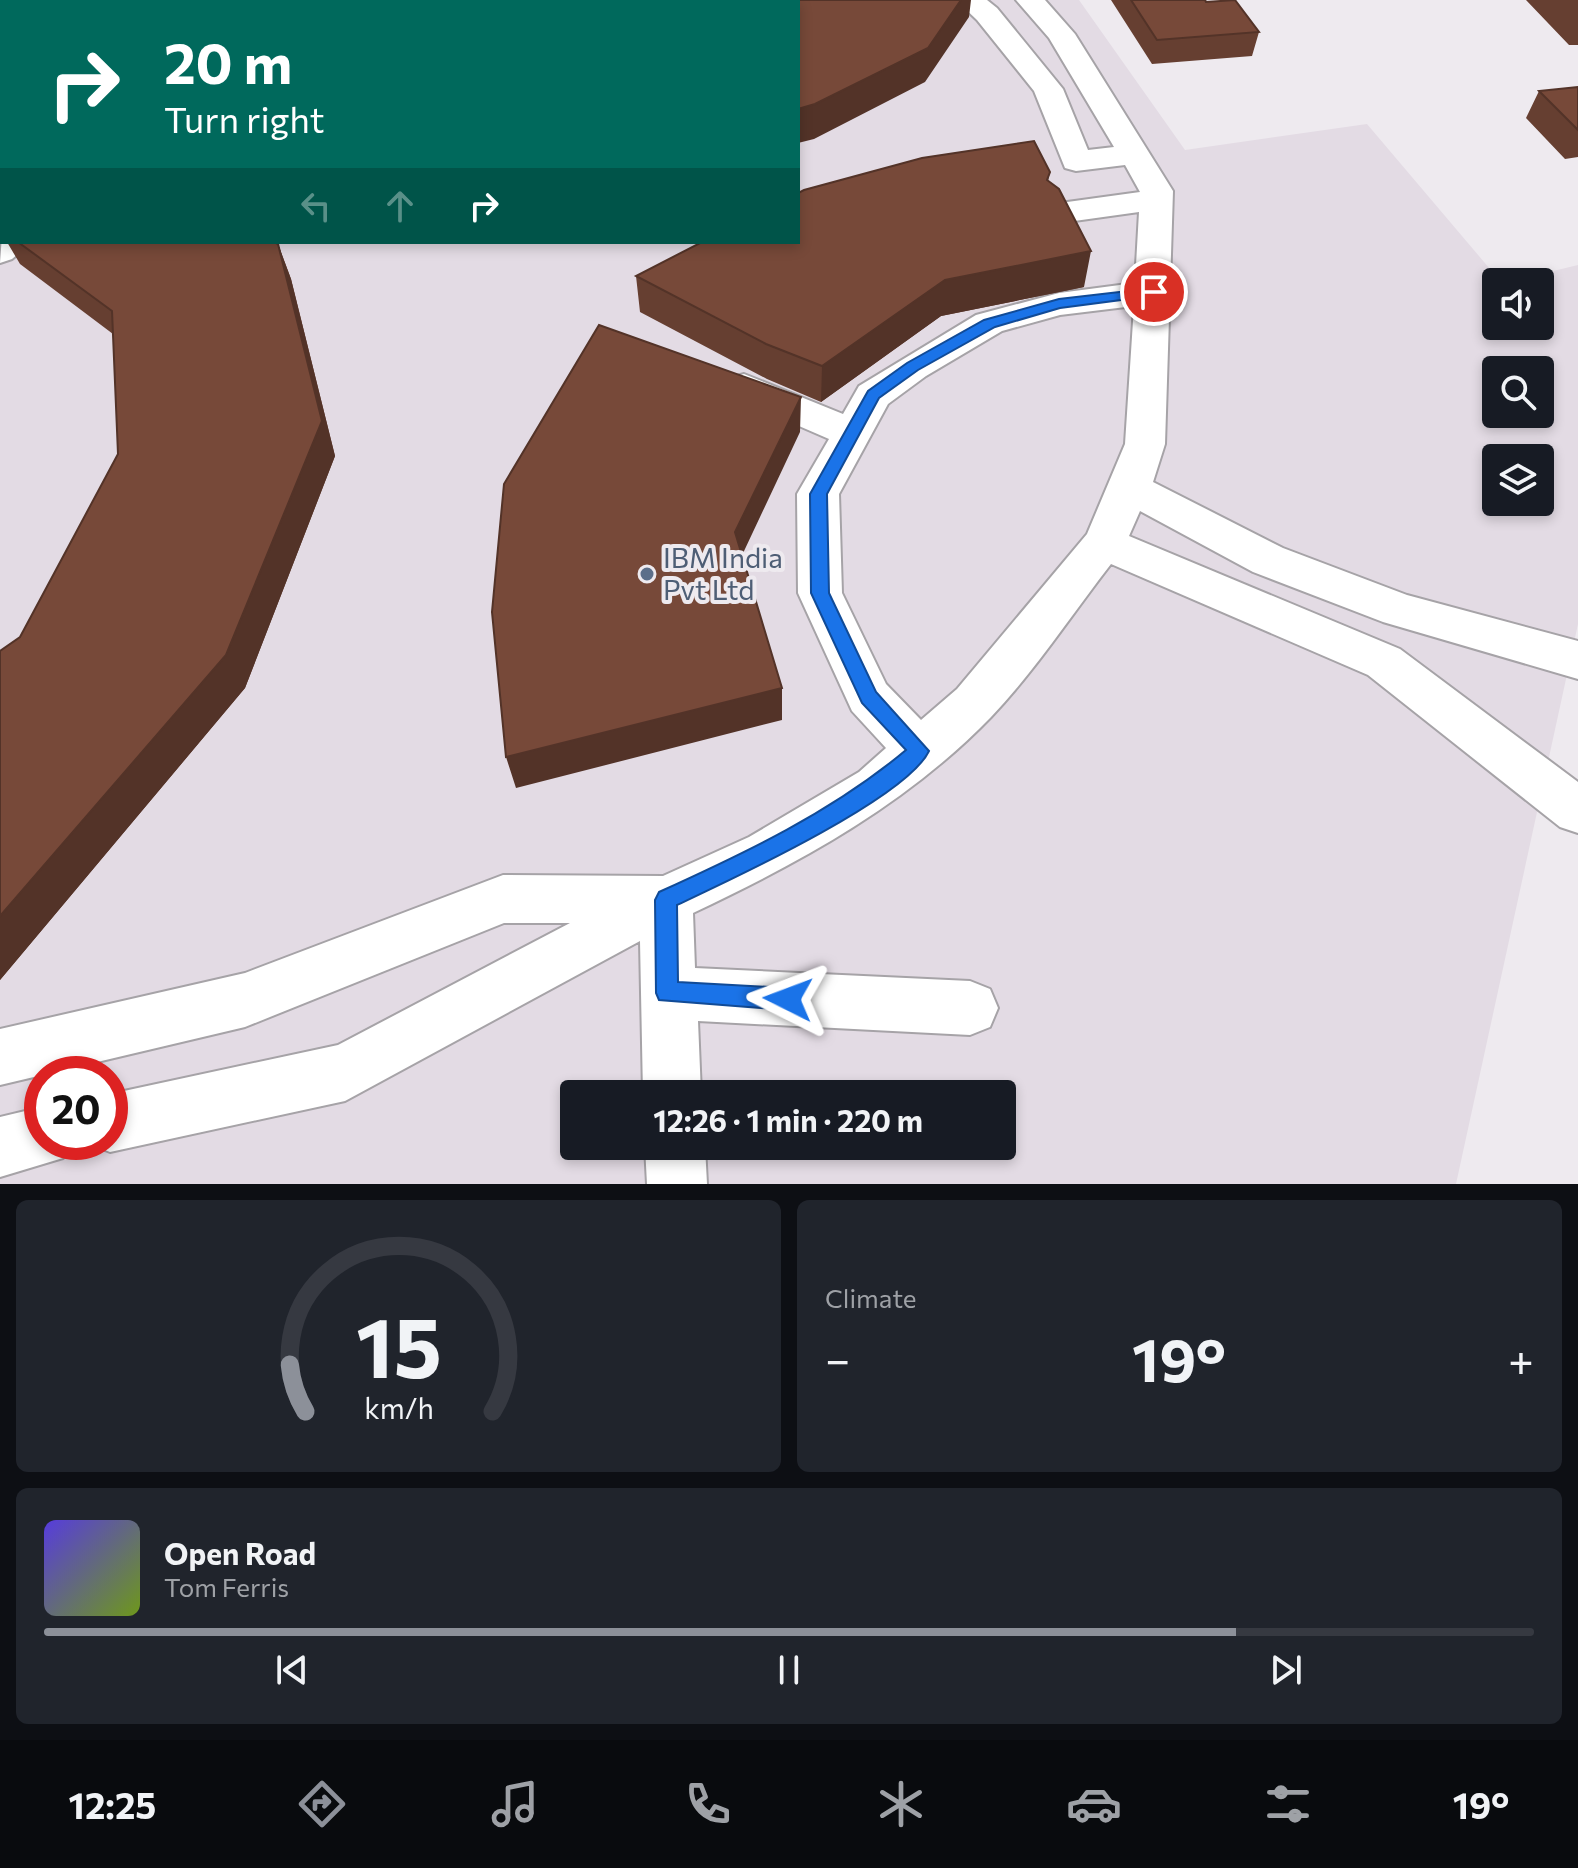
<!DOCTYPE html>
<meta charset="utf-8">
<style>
:root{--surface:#171b24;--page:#20242c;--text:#f1f3f6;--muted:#9ea1a6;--line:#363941;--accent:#8c9099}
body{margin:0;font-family:Commissioner,sans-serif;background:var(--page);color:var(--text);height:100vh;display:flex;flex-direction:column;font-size:30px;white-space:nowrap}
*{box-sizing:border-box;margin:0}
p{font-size:26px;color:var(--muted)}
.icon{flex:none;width:44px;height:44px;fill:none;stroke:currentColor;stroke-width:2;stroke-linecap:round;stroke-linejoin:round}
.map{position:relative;height:1184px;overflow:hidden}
.sheet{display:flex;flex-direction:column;gap:16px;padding:16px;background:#0d0f14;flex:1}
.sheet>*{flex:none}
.hud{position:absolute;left:0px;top:0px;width:800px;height:244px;box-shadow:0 4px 12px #0003;background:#00695c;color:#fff;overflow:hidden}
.controls{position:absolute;left:1482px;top:268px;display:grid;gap:16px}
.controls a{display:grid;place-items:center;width:72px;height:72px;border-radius:8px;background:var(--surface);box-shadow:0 4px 12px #0003;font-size:40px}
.speed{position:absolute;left:24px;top:1056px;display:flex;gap:16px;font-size:40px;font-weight:700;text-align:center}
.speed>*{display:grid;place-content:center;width:104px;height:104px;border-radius:50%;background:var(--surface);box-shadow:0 4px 12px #0003;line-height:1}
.speed .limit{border:12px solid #d22;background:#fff;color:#111}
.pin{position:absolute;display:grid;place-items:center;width:68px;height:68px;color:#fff;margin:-34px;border:4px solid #fff;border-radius:50%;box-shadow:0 2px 8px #0007}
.me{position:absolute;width:88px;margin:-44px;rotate:273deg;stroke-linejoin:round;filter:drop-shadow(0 0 6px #0008)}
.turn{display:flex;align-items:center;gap:28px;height:168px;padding:0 32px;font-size:36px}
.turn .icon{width:104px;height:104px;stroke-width:2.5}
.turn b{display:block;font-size:56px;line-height:68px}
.lanes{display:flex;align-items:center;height:76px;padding:0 32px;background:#0003;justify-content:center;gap:40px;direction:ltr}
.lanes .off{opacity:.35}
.big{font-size:60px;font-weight:700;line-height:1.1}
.sheet .widget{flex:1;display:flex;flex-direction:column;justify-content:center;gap:12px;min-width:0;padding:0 28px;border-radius:12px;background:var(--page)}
.sheet .dial{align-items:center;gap:0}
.dial svg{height:208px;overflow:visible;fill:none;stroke:var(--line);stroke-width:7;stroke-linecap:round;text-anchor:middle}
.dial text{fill:var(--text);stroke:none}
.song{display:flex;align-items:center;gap:24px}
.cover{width:96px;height:96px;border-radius:12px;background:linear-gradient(135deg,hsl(250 70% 55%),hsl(80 70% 35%))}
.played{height:8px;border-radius:4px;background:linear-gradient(90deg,var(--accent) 80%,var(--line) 80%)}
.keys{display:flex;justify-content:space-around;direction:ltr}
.heat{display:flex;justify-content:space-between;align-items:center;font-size:44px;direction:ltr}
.sheet .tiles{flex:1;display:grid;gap:16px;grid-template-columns:1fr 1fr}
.widget:last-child{grid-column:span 2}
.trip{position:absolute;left:560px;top:1080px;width:456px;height:80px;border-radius:8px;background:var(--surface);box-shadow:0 4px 12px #0003;font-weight:700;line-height:80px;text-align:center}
.tab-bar{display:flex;height:128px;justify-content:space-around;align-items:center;background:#090b0e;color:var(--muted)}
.tab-bar .icon{width:56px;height:56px}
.tab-bar .on{color:var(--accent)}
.tab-bar b{font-size:36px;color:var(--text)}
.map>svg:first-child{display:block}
</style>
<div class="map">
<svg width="1578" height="1184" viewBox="0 0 1578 1184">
<rect width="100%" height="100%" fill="#eeeaef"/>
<!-- built -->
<path fill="#e3dbe4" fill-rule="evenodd" d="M 0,0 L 1079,0 L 1185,150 L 1367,124 L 1501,282 L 1496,282 L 1496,326 L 1540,326 L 1540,282 L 1508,282 L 1578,265 L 1578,624 L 1456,1184 L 0,1184 ZM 2,2 L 798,2 L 798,242 L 2,242 ZM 1496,370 L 1540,370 L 1540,414 L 1496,414 ZM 1496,458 L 1540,458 L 1540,502 L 1496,502 ZM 42,1074 L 110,1074 L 110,1142 L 42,1142 ZM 574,1094 L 1002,1094 L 1002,1146 L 574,1146 Z"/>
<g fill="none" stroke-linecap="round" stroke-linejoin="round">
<defs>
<path id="minor" d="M 75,0 L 107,0 L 109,2 L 77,2 Z
M 173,0 L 210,0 L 212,2 L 175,2 Z
M 299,0 L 366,0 L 297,2 Z
M 643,0 L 671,0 L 673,2 L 645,2 Z
M 956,0 L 987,0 L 997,8 L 1063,89 L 1088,150 L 1114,147 L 1049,38 L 1016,0 L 1045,0 L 1075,34 L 1173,191 L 1165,444 L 1153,482 L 1283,548 L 1407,595 L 1578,641 L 1578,679 L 1383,622 L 1253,572 L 1140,511 L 1129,536 L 1400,649 L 1578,782 L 1578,833 L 1560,827 L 1368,675 L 1111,564 C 1072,614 1035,671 991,717 C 907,804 801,862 693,913 L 695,968 L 970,981 L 990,989 L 998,1008 L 990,1027 L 970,1035 L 698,1021 L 701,1094 L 643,1094 L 640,941 L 345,1101 L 110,1152 L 89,1144 L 110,1142 L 110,1094 L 338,1045 L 570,923 L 504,923 L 245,1027 L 0,1085 L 0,1029 L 245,973 L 503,875 L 663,876 L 749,837 L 859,772 L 886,748 L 852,711 L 798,593 L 797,494 L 829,439 L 730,396 L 725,387 L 730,378 L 744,374 L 843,414 L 859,386 L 976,315 L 1059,293 L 1135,283 L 1139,212 L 1060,223 L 1048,220 L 1043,213 L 1048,206 L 1060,203 L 1140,192 L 1125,165 L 1076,171 L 1065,168 L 1034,91 L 977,20 ZM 1134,306 L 1125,444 L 1087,534 L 957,689 L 921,720 L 886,684 L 842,593 L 839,494 L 888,404 L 926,376 L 1002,331 L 1060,315 Z
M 2,235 L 2,242 L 32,242 L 12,259 L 0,263 Z
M 42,1107 L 42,1142 L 69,1142 L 63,1158 L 0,1177 L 0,1117 Z
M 645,1146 L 705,1146 L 707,1184 L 647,1184 Z"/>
</defs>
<!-- minor casing -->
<use href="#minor" stroke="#a6a3a7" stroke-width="4"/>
<!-- minor -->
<use href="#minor" fill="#fff" fill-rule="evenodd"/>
</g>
<!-- wall -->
<path fill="#663f31" d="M 0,0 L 2,2 L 2,152 L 0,152 Z
M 1111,0 L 1205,0 L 1259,32 L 1252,56 L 1152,64 Z
M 1526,0 L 1578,0 L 1578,45 L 1569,45 Z
M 1578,87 L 1578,157 L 1565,159 L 1526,118 L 1539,91 Z
M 1050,172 L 1048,181 L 1084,287 L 941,316 L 821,402 L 767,379 L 640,312 L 636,276 Z
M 7,242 L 274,242 L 278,244 L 291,279 L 335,456 L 245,688 L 0,980 L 0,651 L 20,637 L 118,454 L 113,334 L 20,264 Z"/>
<!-- shaded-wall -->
<path fill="#533328" d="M 961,0 L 971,0 L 969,17 L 925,82 L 814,139 L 798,143 L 798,109 Z
M 278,244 L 291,279 L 335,456 L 245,688 L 0,980 L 0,916 Z
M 1091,251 L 1084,287 L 941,316 L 821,402 L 822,366 L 945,280 Z
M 801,397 L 800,432 L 737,566 L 735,532 Z
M 782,688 L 782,720 L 516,788 L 506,757 Z"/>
<!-- building -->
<path fill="#774939" stroke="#533328" stroke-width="2" d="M 0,0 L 17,0 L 21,2 L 2,2 L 2,120 L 0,120 Z
M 789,0 L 961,0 L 928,48 L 815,104 L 798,109 L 798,2 L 786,2 Z
M 1131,0 L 1205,0 L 1206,2 L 1235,0 L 1259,32 L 1157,40 Z
M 1578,87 L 1578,130 L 1539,91 Z
M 1034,141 L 1050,172 L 1047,180 L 1059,189 L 1091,251 L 945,280 L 822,366 L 766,344 L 636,276 L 702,242 L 798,242 L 798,193 L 804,190 L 922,158 Z
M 18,242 L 274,242 L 278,244 L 322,421 L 226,655 L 0,916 L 0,651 L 20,637 L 118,454 L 112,311 Z
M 599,325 L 801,397 L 735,532 L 782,688 L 506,757 L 492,612 L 504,484 Z"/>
<!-- route -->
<path fill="#1a73e8" stroke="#114b97" stroke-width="2" d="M 1154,288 L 1159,289 L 1159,295 L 1060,308 L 995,327 L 918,370 L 879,398 L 827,494 L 829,593 L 876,692 L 929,751 C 906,799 730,880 677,905 L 678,982 L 788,988 L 796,991 L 800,999 L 796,1007 L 788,1010 L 659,1000 L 656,993 L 655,900 L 659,892 C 745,853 832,812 906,750 L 862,703 L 811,593 L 810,494 L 868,391 L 907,363 L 984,320 L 1059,299 Z"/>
<!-- markers -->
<circle fill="#5c6f8a" stroke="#eeeaef" stroke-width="3" cx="647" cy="574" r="8"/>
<g text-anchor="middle" stroke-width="8" stroke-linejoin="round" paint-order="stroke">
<!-- service labels -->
<g font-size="28" fill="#4e5e75" stroke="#eeeaef" text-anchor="start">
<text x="663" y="568">IBM India<tspan x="663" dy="32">Pvt Ltd</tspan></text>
</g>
</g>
</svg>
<div class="controls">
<a><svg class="icon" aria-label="sound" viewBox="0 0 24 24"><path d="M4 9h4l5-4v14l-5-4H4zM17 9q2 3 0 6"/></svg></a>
<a><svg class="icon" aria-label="search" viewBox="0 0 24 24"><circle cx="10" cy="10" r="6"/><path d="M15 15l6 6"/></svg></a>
<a><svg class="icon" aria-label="layers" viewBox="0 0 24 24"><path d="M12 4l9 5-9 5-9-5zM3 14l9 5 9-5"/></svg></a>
</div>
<div class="speed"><div class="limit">20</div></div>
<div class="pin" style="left:1154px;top:292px;background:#d93025"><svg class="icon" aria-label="arrive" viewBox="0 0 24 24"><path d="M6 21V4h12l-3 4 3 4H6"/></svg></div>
<svg class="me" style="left:788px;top:999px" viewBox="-20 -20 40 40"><path d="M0-17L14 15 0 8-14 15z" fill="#1a73e8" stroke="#fff" stroke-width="4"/></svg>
<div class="trip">12:26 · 1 min · 220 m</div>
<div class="hud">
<div class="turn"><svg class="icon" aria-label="right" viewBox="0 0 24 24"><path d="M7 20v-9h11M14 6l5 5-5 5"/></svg><div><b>20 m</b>Turn right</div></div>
<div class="lanes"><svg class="icon off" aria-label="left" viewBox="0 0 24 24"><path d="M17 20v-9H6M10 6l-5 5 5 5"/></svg><svg class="icon off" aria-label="ahead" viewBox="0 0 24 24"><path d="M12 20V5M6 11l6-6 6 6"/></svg><svg class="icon" aria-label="right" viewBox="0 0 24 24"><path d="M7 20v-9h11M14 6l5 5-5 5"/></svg></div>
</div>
</div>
<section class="sheet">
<div class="tiles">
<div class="widget dial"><svg viewBox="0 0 100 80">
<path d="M14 69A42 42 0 1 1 86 69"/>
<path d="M14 69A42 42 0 0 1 8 51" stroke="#8c9099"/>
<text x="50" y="56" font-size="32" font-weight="700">15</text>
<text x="50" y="72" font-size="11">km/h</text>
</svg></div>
<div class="widget"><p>Climate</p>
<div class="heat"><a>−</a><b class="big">19°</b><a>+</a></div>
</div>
<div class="widget">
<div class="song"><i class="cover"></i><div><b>Open Road</b><p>Tom Ferris</p></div></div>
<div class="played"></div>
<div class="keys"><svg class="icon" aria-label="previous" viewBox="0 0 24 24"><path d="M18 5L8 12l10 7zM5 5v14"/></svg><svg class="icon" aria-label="pause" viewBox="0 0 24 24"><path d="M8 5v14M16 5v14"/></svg><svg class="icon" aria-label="next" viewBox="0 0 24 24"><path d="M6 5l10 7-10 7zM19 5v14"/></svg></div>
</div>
</div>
</section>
<nav class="tab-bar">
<b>12:25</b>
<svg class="icon on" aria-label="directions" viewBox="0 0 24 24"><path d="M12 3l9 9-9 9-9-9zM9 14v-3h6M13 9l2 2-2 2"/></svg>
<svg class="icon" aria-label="music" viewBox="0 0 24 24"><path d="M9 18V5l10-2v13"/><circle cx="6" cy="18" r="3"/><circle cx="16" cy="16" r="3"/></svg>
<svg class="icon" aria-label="phone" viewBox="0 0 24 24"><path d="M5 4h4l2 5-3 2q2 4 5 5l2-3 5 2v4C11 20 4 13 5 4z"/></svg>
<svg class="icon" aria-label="climate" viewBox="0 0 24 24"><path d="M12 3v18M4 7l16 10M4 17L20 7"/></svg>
<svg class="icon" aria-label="car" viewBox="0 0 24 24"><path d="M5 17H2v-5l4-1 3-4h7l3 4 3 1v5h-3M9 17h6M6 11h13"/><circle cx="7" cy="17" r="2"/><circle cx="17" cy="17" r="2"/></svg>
<svg class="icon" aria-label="filters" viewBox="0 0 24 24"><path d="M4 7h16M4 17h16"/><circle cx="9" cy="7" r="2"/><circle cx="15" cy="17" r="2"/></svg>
<b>19°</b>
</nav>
